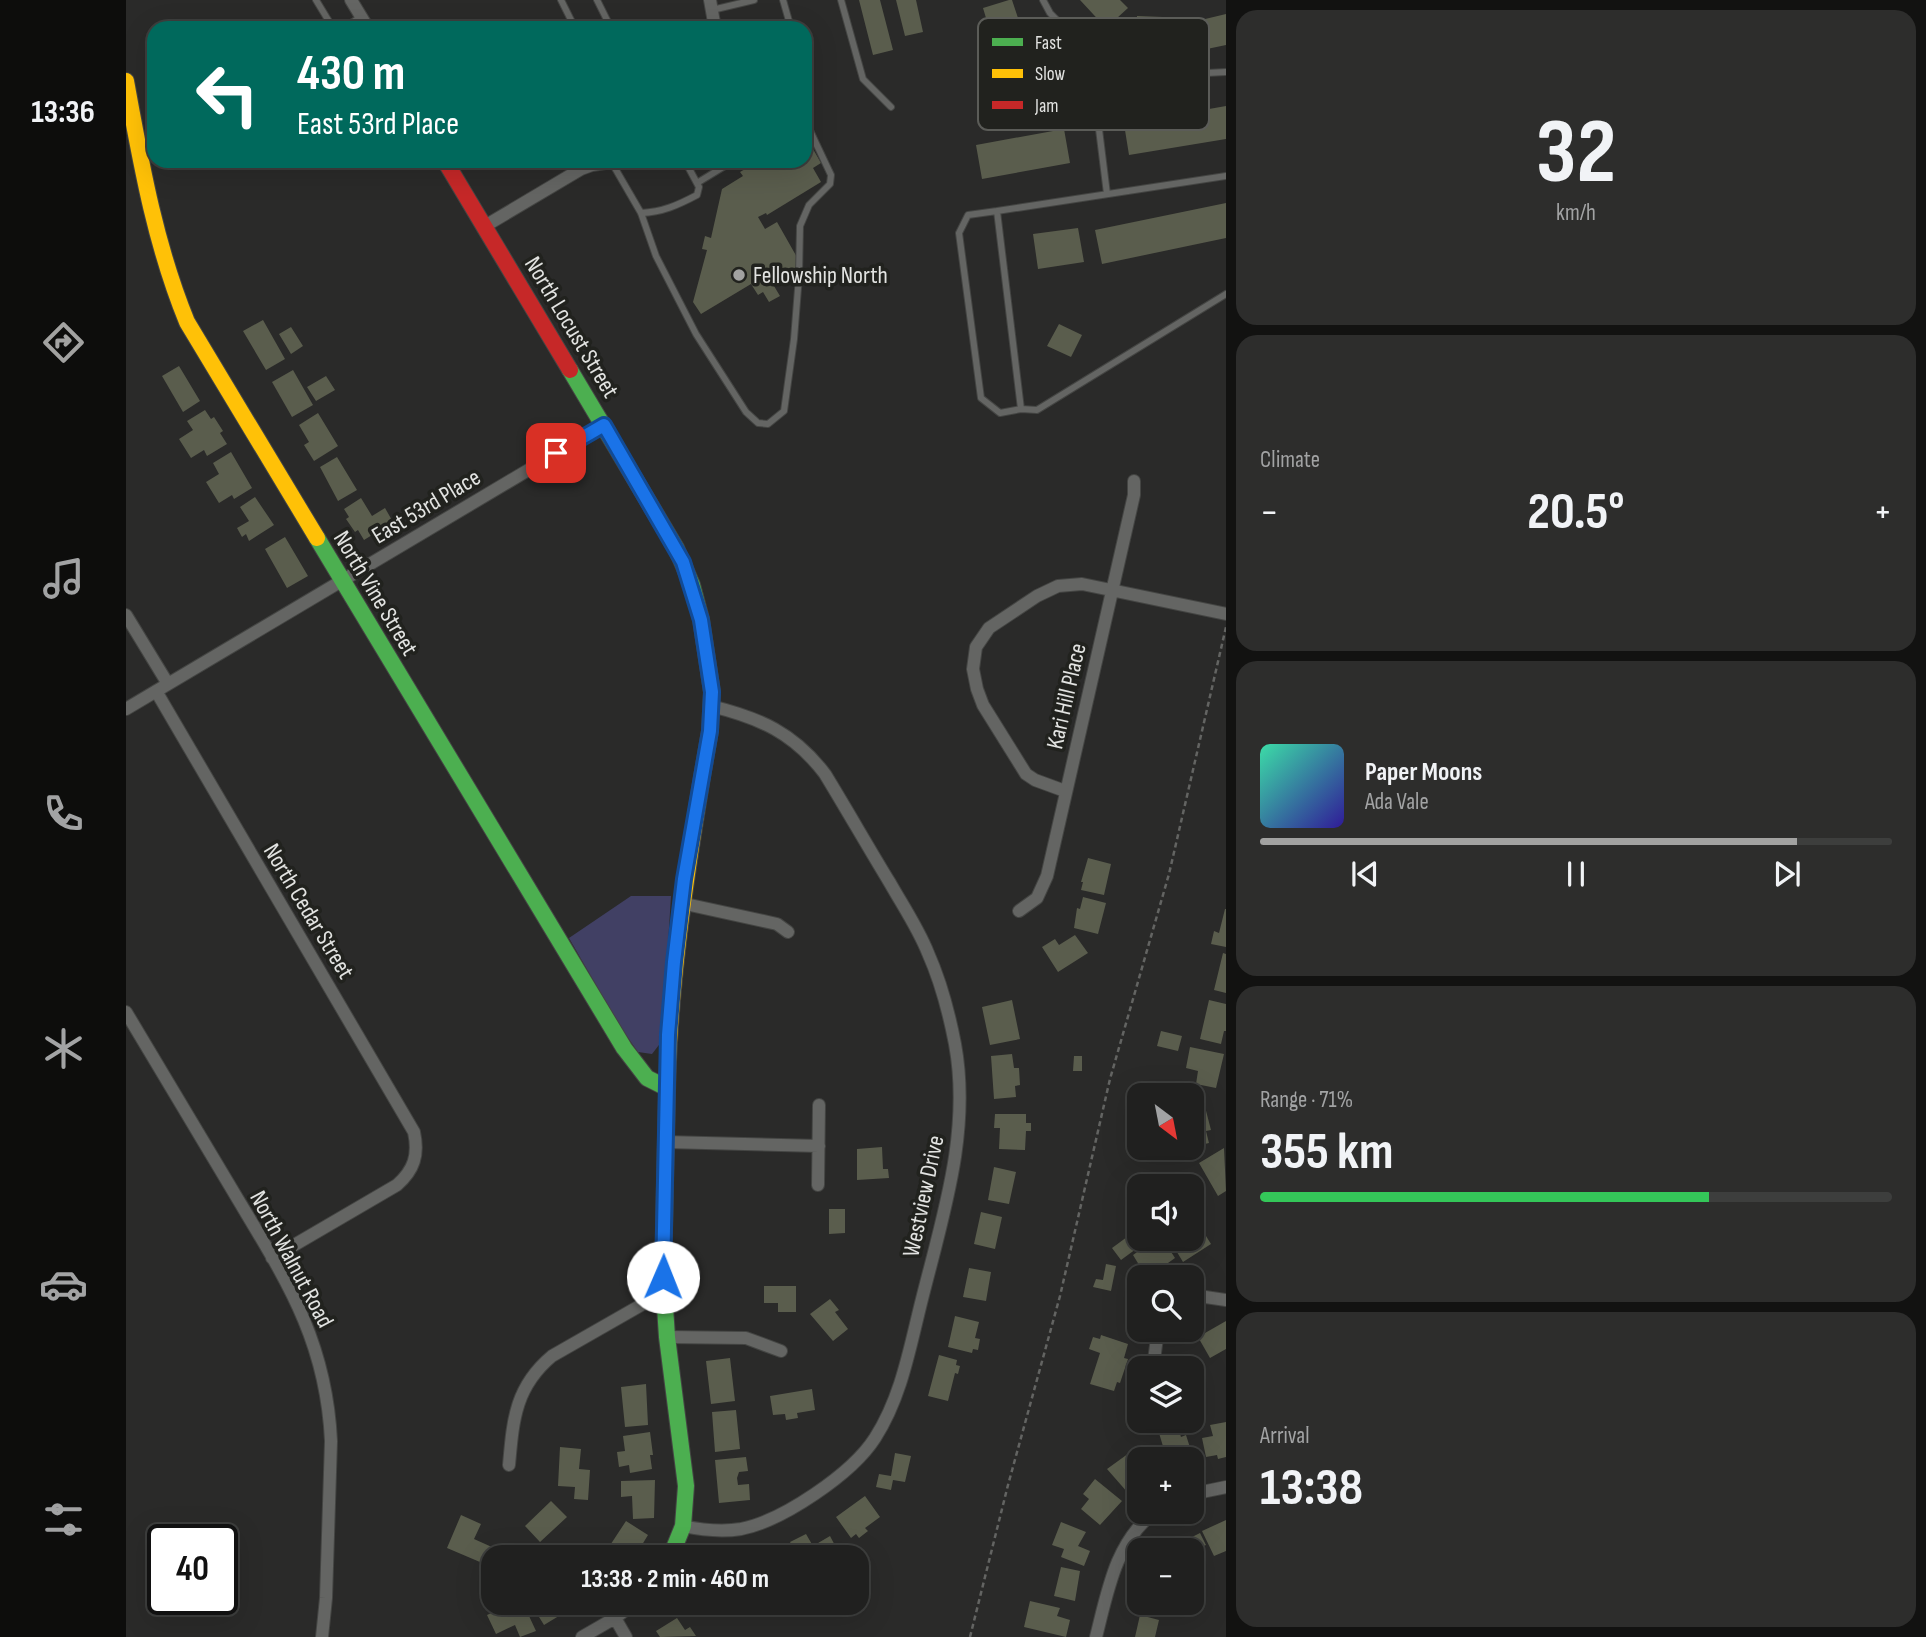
<!DOCTYPE html>
<meta charset="utf-8">
<style>
:root{--surface:#20201f;--page:#2d2d2c;--text:#f1f3f6;--muted:#a2a3a4;--line:#3d3e3d;--accent:#a2a2a1}
body{margin:0;font-family:"Sofia Sans Condensed",sans-serif;background:var(--page);color:var(--text);height:100vh;display:flex;flex-direction:column;font-size:26px;white-space:nowrap}
*{box-sizing:border-box;margin:0}
p{font-size:23px;color:var(--muted)}
.icon{flex:none;width:38px;height:38px;fill:none;stroke:currentColor;stroke-width:2;stroke-linecap:round;stroke-linejoin:round}
.map{position:relative;flex:1;overflow:hidden}
.details{display:flex;flex-direction:column;gap:10px;padding:10px;background:#121211;width:700px}
.details>*{flex:none}
.top-card{position:absolute;left:21px;top:21px;width:665px;height:147px;border-radius:21px;box-shadow:0 7px 28px #0002,0 0 0 2px var(--line);background:#00695c;color:#fff;overflow:hidden}
.needle{width:46px;rotate:148deg}
.fabs{position:absolute;left:1001px;top:1083px;display:grid;gap:14px}
.fabs a{display:grid;place-items:center;width:77px;height:77px;border-radius:14px;background:var(--surface);box-shadow:0 7px 28px #0002,0 0 0 2px var(--line);font-size:35px}
.speed{position:absolute;left:21px;top:1524px;display:flex;gap:14px;font-size:35px;font-weight:700;text-align:center}
.speed>*{display:grid;place-content:center;width:91px;height:91px;border-radius:50%;background:var(--surface);box-shadow:0 7px 28px #0002,0 0 0 2px var(--line);line-height:1}
.speed .limit{border:4px solid #111;border-radius:10px;background:#fff;color:#111}
.pin{position:absolute;display:grid;place-items:center;width:60px;height:60px;color:#fff;margin:-30px;border-radius:14px;box-shadow:0 4px 10px #0006}
.me{position:absolute;width:77px;margin:-38px;rotate:1deg;stroke-linejoin:round;filter:drop-shadow(0 0 5px #0008)}
.turn{display:flex;align-items:center;gap:24px;height:147px;padding:0 35px;font-size:32px}
.turn .icon{width:91px;height:91px;stroke-width:2.5}
.turn b{display:block;font-size:49px;line-height:60px}
.big{font-size:52px;font-weight:700;line-height:1.1}
.details .card{flex:1;display:flex;flex-direction:column;justify-content:center;gap:10px;min-width:0;padding:0 24px;border-radius:21px;background:var(--page)}
.details .dial{align-items:center;gap:0}
.dial b{font-size:91px;line-height:1}
.song{display:flex;align-items:center;gap:21px}
.cover{width:84px;height:84px;border-radius:10px;background:linear-gradient(135deg,hsl(160 70% 55%),hsl(250 70% 35%))}
.played{height:7px;border-radius:4px;background:linear-gradient(90deg,var(--accent) 85%,var(--line) 85%)}
.keys{display:flex;justify-content:space-around;direction:ltr}
.heat{display:flex;justify-content:space-between;align-items:center;font-size:38px;direction:ltr}
.charge{height:10px;border-radius:5px;background:linear-gradient(90deg,#34c759 71%,var(--line) 0)}
.trip{position:absolute;left:355px;top:1545px;width:388px;height:70px;border-radius:21px;background:var(--surface);box-shadow:0 7px 28px #0002,0 0 0 2px var(--line);font-weight:700;line-height:70px;text-align:center}
main{display:flex;flex:1;min-height:0}
.tab-bar{display:flex;flex-direction:column;width:126px;justify-content:space-around;align-items:center;background:#0d0d0c;color:var(--muted)}
.tab-bar .icon{width:49px;height:49px}
.tab-bar .selected{color:var(--accent)}
.tab-bar b{font-size:32px;color:var(--text)}
.map>svg:first-child{display:block}
</style>
<main>
<nav class="tab-bar">
<b>13:36</b>
<svg class="icon selected" aria-label="directions" viewBox="0 0 24 24"><path d="M12 3l9 9-9 9-9-9zM9 14v-3h6M13 9l2 2-2 2"/></svg>
<svg class="icon" aria-label="music" viewBox="0 0 24 24"><path d="M9 18V5l10-2v13"/><circle cx="6" cy="18" r="3"/><circle cx="16" cy="16" r="3"/></svg>
<svg class="icon" aria-label="phone" viewBox="0 0 24 24"><path d="M5 4h4l2 5-3 2q2 4 5 5l2-3 5 2v4C11 20 4 13 5 4z"/></svg>
<svg class="icon" aria-label="climate" viewBox="0 0 24 24"><path d="M12 3v18M4 7l16 10M4 17L20 7"/></svg>
<svg class="icon" aria-label="car" viewBox="0 0 24 24"><path d="M5 17H2v-5l4-1 3-4h7l3 4 3 1v5h-3M9 17h6M6 11h13"/><circle cx="7" cy="17" r="2"/><circle cx="17" cy="17" r="2"/></svg>
<svg class="icon" aria-label="filters" viewBox="0 0 24 24"><path d="M4 7h16M4 17h16"/><circle cx="9" cy="7" r="2"/><circle cx="15" cy="17" r="2"/></svg>
</nav>
<div class="map">
<svg width="1100" height="1637" viewBox="0 0 1100 1637">
<rect width="100%" height="100%" fill="#2a2a29"/>
<!-- green -->
<path fill="#414064" d="M 505,896 L 545,896 L 536,1041 L 526,1054 L 512,1052 L 493,1025 L 443,938 Z"/>
<!-- building -->
<path fill="#5a5d4d" d="M 733,0 L 754,0 L 767,50 L 747,55 Z
M 770,0 L 790,0 L 797,32 L 779,36 Z
M 883,0 L 886,0 L 899,39 L 869,48 L 857,8 Z
M 954,0 L 994,0 L 1002,8 L 980,28 Z
M 1100,14 L 1100,45 L 1081,49 L 1075,20 Z
M 1011,16 L 1063,18 L 1062,48 L 1010,46 Z
M 1100,106 L 1100,139 L 1003,155 L 998,124 Z
M 938,129 L 944,163 L 856,179 L 850,145 Z
M 687,149 L 695,163 L 687,168 L 695,182 L 641,215 L 640,213 L 632,217 L 639,229 L 651,222 L 672,259 L 669,273 L 648,286 L 654,296 L 643,302 L 637,292 L 632,295 L 625,284 L 575,314 L 567,302 L 581,250 L 576,249 L 579,236 L 585,238 L 596,189 L 617,176 L 614,172 L 633,161 L 679,161 L 679,154 Z
M 1100,203 L 1100,238 L 976,264 L 969,230 Z
M 952,228 L 958,262 L 912,269 L 907,234 Z
M 137,320 L 159,359 L 140,370 L 117,331 Z
M 933,324 L 956,335 L 945,357 L 921,346 Z
M 165,327 L 177,346 L 165,354 L 153,334 Z
M 53,366 L 74,401 L 57,412 L 36,376 Z
M 167,370 L 187,405 L 166,417 L 146,382 Z
M 200,376 L 209,390 L 190,401 L 181,387 Z
M 79,410 L 85,419 L 88,417 L 97,431 L 94,433 L 101,444 L 81,456 L 78,450 L 65,458 L 53,439 L 67,430 L 61,421 Z
M 192,413 L 212,446 L 188,461 L 178,445 L 183,442 L 173,425 Z
M 105,452 L 126,488 L 108,499 L 106,495 L 93,503 L 80,482 L 93,474 L 87,463 Z
M 211,457 L 231,490 L 212,501 L 194,467 Z
M 129,497 L 148,525 L 123,541 L 120,534 L 116,537 L 111,528 L 123,521 L 114,507 Z
M 235,498 L 246,516 L 259,508 L 267,522 L 238,540 L 232,530 L 229,532 L 220,519 L 223,517 L 218,509 Z
M 159,537 L 182,576 L 161,588 L 139,549 Z
M 962,858 L 985,864 L 978,895 L 955,890 L 957,882 L 955,882 Z
M 957,897 L 980,903 L 972,934 L 948,928 L 951,908 L 954,909 Z
M 1099,909 L 1100,909 L 1100,947 L 1085,944 L 1088,931 L 1093,933 Z
M 949,935 L 962,953 L 932,972 L 916,947 L 929,939 L 933,945 Z
M 1097,953 L 1100,954 L 1100,993 L 1088,990 Z
M 886,1000 L 894,1039 L 864,1045 L 856,1007 Z
M 1083,1000 L 1100,1004 L 1100,1031 L 1098,1031 L 1095,1044 L 1074,1039 Z
M 1035,1031 L 1056,1036 L 1052,1051 L 1031,1046 Z
M 1064,1047 L 1098,1054 L 1090,1088 L 1070,1084 L 1072,1071 L 1060,1068 Z
M 886,1054 L 888,1068 L 893,1068 L 894,1085 L 889,1086 L 890,1097 L 868,1099 L 865,1056 Z
M 948,1056 L 956,1056 L 956,1071 L 947,1071 Z
M 1078,1103 L 1085,1130 L 1080,1131 L 1083,1143 L 1066,1147 L 1066,1106 Z
M 869,1114 L 900,1114 L 900,1123 L 905,1123 L 905,1131 L 900,1131 L 899,1150 L 873,1149 L 874,1128 L 868,1128 Z
M 756,1147 L 757,1169 L 762,1169 L 763,1178 L 731,1180 L 731,1149 Z
M 1098,1148 L 1100,1191 L 1092,1196 L 1073,1163 Z
M 868,1167 L 890,1172 L 883,1204 L 862,1200 Z
M 703,1209 L 719,1209 L 719,1233 L 703,1234 Z
M 855,1212 L 876,1217 L 869,1249 L 848,1244 Z
M 1075,1228 L 1085,1244 L 1057,1262 L 1043,1239 L 1066,1239 L 1066,1233 Z
M 1001,1237 L 1010,1249 L 995,1260 L 986,1248 Z
M 1038,1241 L 1049,1258 L 1021,1278 L 1007,1255 L 1017,1248 L 1021,1253 Z
M 980,1264 L 990,1266 L 985,1291 L 967,1287 L 970,1279 L 977,1280 Z
M 843,1268 L 865,1272 L 860,1301 L 837,1297 Z
M 638,1286 L 670,1286 L 670,1312 L 652,1312 L 652,1303 L 638,1303 Z
M 704,1299 L 713,1310 L 709,1312 L 722,1329 L 707,1341 L 684,1314 Z
M 829,1316 L 853,1322 L 849,1338 L 854,1339 L 852,1350 L 847,1349 L 846,1353 L 822,1347 Z
M 1100,1321 L 1100,1349 L 1084,1358 L 1072,1337 Z
M 975,1335 L 1002,1344 L 998,1358 L 1002,1359 L 994,1383 L 991,1382 L 988,1391 L 964,1384 L 974,1353 L 963,1349 L 967,1337 L 974,1339 Z
M 813,1355 L 831,1360 L 830,1365 L 834,1366 L 832,1374 L 829,1373 L 822,1401 L 802,1396 Z
M 604,1358 L 609,1401 L 585,1404 L 580,1361 Z
M 520,1384 L 522,1425 L 499,1427 L 495,1387 Z
M 686,1389 L 689,1410 L 671,1413 L 672,1418 L 660,1420 L 659,1414 L 647,1415 L 644,1396 Z
M 610,1410 L 614,1449 L 589,1452 L 586,1412 Z
M 1100,1422 L 1100,1457 L 1092,1459 L 1091,1455 L 1080,1457 L 1076,1438 L 1087,1436 L 1084,1425 Z
M 1052,1427 L 1055,1437 L 1060,1435 L 1068,1460 L 1032,1460 L 1031,1455 L 1039,1453 L 1033,1433 Z
M 524,1432 L 527,1455 L 524,1455 L 526,1469 L 504,1473 L 503,1465 L 493,1467 L 491,1452 L 499,1451 L 497,1436 Z
M 434,1447 L 455,1449 L 453,1469 L 464,1470 L 462,1500 L 448,1499 L 449,1487 L 432,1486 Z
M 1010,1448 L 1019,1460 L 1013,1460 L 1013,1484 L 1002,1493 L 981,1469 Z
M 769,1453 L 785,1456 L 779,1482 L 767,1480 L 765,1490 L 750,1487 L 753,1474 L 765,1476 Z
M 620,1457 L 622,1471 L 613,1472 L 611,1478 L 612,1485 L 623,1484 L 624,1500 L 593,1503 L 589,1460 Z
M 969,1479 L 996,1501 L 974,1525 L 955,1509 L 963,1499 L 957,1494 Z
M 529,1480 L 528,1518 L 507,1519 L 506,1496 L 495,1497 L 495,1481 Z
M 739,1496 L 754,1517 L 739,1528 L 742,1531 L 733,1538 L 730,1534 L 725,1538 L 710,1517 Z
M 425,1501 L 441,1517 L 414,1542 L 399,1526 Z
M 335,1515 L 355,1524 L 348,1539 L 377,1552 L 375,1558 L 368,1558 L 368,1568 L 321,1548 Z
M 1100,1520 L 1100,1551 L 1088,1556 L 1076,1531 Z
M 500,1521 L 522,1535 L 508,1558 L 486,1558 L 479,1553 Z
M 935,1522 L 960,1532 L 952,1546 L 964,1551 L 958,1566 L 935,1557 L 938,1549 L 926,1545 Z
M 1074,1533 L 1080,1545 L 1069,1550 L 1064,1538 Z
M 680,1534 L 687,1546 L 704,1536 L 714,1555 L 711,1558 L 673,1558 L 664,1542 Z
M 935,1567 L 954,1571 L 949,1601 L 928,1596 Z
M 904,1601 L 934,1608 L 931,1616 L 944,1620 L 940,1637 L 898,1627 Z
M 387,1603 L 397,1603 L 410,1631 L 394,1637 L 389,1625 L 370,1634 L 361,1615 Z
M 407,1603 L 449,1603 L 451,1605 L 418,1625 L 405,1604 Z
M 1023,1603 L 1048,1603 L 1045,1617 L 1020,1611 Z
M 1014,1615 L 1033,1620 L 1029,1637 L 1009,1637 Z
M 551,1618 L 559,1630 L 564,1627 L 570,1636 L 534,1637 L 530,1631 Z"/>
<g fill="none" stroke-linecap="round" stroke-linejoin="round">
<defs>
<path id="lane" d="M 190,0 L 207,28
M 435,0 L 449,28
M 471,0 L 485,28
M 657,0 L 665,28
M 715,0 L 737,79 L 765,107
M 917,0 L 924,13 L 970,60 L 990,68 L 1042,75 L 1100,72
M 586,10 L 628,0
M 217,28 L 235,17
M 486,163 L 515,213 L 530,256 L 570,334 L 620,412 L 632,423 L 642,424 L 658,411 L 668,339 L 673,276 L 674,226 L 683,205 L 704,184 L 705,175 L 679,120
M 1100,176 L 871,211 L 895,409 L 911,410 L 1100,294
M 571,183 L 607,161
M 981,194 L 970,105 L 984,66
M 871,211 L 842,215 L 833,233 L 855,398 L 874,413 L 895,409
M 515,213 C 537,212 552,205 571,195 L 573,187 L 559,161"/>
<path id="street" d="M 225,0 L 242,28
M 584,0 L 589,28
M 359,226 L 455,169 L 466,165 L 492,161
M 0,615 L 42,684
M 30,691 L 288,1132 C 293,1155 288,1170 271,1185 L 146,1258
M 0,709 L 478,425
M 939,791 L 909,780 L 900,774 L 857,705 L 851,689 L 847,669 L 850,647 L 863,628 L 911,596 L 932,586 L 956,584 L 1100,614
M 555,903 L 651,924 L 662,932
M 893,911 L 911,898 L 921,876 L 1008,495 L 1008,481
M 0,1012 C 35,1070 69,1128 104,1186 C 156,1274 200,1335 205,1441 L 200,1598 L 196,1637
M 540,1142 L 693,1146
M 692,1185 L 693,1105
M 1066,1295 L 1100,1300
M 541,1337 L 620,1338 L 655,1351
M 1027,1368 L 1032,1330
M 383,1465 C 387,1420 389,1387 426,1356 L 517,1304 L 538,1301
M 1066,1494 L 1100,1487
M 557,1526 C 576,1530 596,1532 615,1529 C 656,1521 726,1474 749,1438 C 776,1396 784,1346 796,1299 C 817,1215 845,1131 829,1044 C 823,1013 815,982 802,953 C 792,928 777,906 764,883 C 742,847 721,810 699,774 C 668,733 634,718 585,706
M 489,1618 L 500,1637
M 456,1637 L 489,1618 L 509,1603
M 970,1637 C 982,1590 989,1544 1028,1512"/>
<path id="fast" d="M 444,370 L 550,548 L 566,585 L 575,619 L 586,692 L 584,731 L 576,777
M 191,538 L 498,1048 L 521,1078 L 541,1088
M 541,1093 L 537,1277 L 541,1337 L 560,1486 L 557,1526 L 544,1558"/>
<path id="slow" d="M 0,81 C 15,163 29,244 61,322 L 191,538
M 541,1093 C 543,986 559,882 576,777"/>
<path id="jam" d="M 319,161 L 444,370"/>
</defs>
<!-- lane casing -->
<use href="#lane" stroke="#444543" stroke-width="8"/>
<!-- street casing -->
<use href="#street" stroke="#444543" stroke-width="14"/>
<!-- fast casing -->
<use href="#fast" stroke="#444543" stroke-width="18"/>
<!-- slow casing -->
<use href="#slow" stroke="#444543" stroke-width="18"/>
<!-- jam casing -->
<use href="#jam" stroke="#444543" stroke-width="18"/>
<!-- path -->
<path stroke="#636462" stroke-width="2.5" stroke-dasharray="5 3.5" stroke-linecap="butt" d="M 844,1637 L 882,1485 L 934,1296 L 984,1079 L 1043,874 L 1100,627"/>
<!-- lane -->
<use href="#lane" stroke="#646563" stroke-width="6"/>
<!-- street -->
<use href="#street" stroke="#646563" stroke-width="12"/>
<!-- fast -->
<use href="#fast" stroke="#4caf50" stroke-width="16"/>
<!-- slow -->
<use href="#slow" stroke="#ffc107" stroke-width="16"/>
<!-- jam -->
<use href="#jam" stroke="#c62828" stroke-width="16"/>
</g>
<g fill="none" stroke-linecap="round" stroke-linejoin="round">
<defs>
<path id="route" d="M 430,453 L 478,425 L 557,562 L 575,620 L 586,692 L 584,731 L 558,879 L 548,962 L 542,1035 L 537,1277"/>
</defs>
<!-- route casing -->
<use href="#route" stroke="#114b97" stroke-width="18"/>
<!-- route -->
<use href="#route" stroke="#1a73e8" stroke-width="12"/>
</g>
<!-- markers -->
<circle fill="#a2a2a1" stroke="#21221e" stroke-width="2.5" cx="613" cy="275" r="7"/>
<g text-anchor="middle" stroke-width="7" stroke-linejoin="round" paint-order="stroke">
<!-- poi labels -->
<g font-size="24" fill="#e2e3e1" stroke="#21221e" text-anchor="start">
<text x="627" y="283">Fellowship North</text>
</g>
<!-- street labels -->
<g font-size="24" fill="#e2e3e1" stroke="#21221e">
<text transform="translate(446 327) rotate(59)" y="8">North Locust Street</text>
<text transform="translate(300 506) rotate(-31)" y="8">East 53rd Place</text>
<text transform="translate(250 593) rotate(59)" y="8">North Vine Street</text>
<text transform="translate(940 696) rotate(-77)" y="8">Kari Hill Place</text>
<text transform="translate(183 911) rotate(59)" y="8">North Cedar Street</text>
<text transform="translate(797 1196) rotate(-78)" y="8">Westview Drive</text>
<text transform="translate(166 1259) rotate(62)" y="8">North Walnut Road</text>
</g>
</g>
<!-- legend -->
<rect x="852" y="18" width="231" height="112" rx="10" fill="#21221e" stroke="#5b5c58" stroke-width="2"/>
<rect x="866" y="38" width="31" height="8" fill="#4caf50"/>
<rect x="866" y="69" width="31" height="9" fill="#ffc107"/>
<rect x="866" y="101" width="31" height="8" fill="#c62828"/>
<g font-size="19" fill="#e2e3e1">
<text x="909" y="49">Fast</text>
<text x="909" y="80">Slow</text>
<text x="909" y="112">Jam</text>
</g>
</svg>
<div class="fabs">
<a><svg class="needle" viewBox="-14 -14 28 28"><path d="M0-13l5 13h-10z" fill="#e53935"/><path d="M0 13l5-13h-10z" fill="#a2a3a4"/></svg></a>
<a><svg class="icon" aria-label="sound" viewBox="0 0 24 24"><path d="M4 9h4l5-4v14l-5-4H4zM17 9q2 3 0 6"/></svg></a>
<a><svg class="icon" aria-label="search" viewBox="0 0 24 24"><circle cx="10" cy="10" r="6"/><path d="M15 15l6 6"/></svg></a>
<a><svg class="icon" aria-label="layers" viewBox="0 0 24 24"><path d="M12 4l9 5-9 5-9-5zM3 14l9 5 9-5"/></svg></a>
<a>+</a>
<a>−</a>
</div>
<div class="speed"><div class="limit">40</div></div>
<div class="pin" style="left:430px;top:453px;background:#d93025"><svg class="icon" aria-label="arrive" viewBox="0 0 24 24"><path d="M6 21V4h12l-3 4 3 4H6"/></svg></div>
<svg class="me" style="left:537px;top:1277px" viewBox="-20 -20 40 40"><circle r="19" fill="#fff"/><path d="M0-13L10 11 0 6-10 11z" fill="#1a73e8"/></svg>
<div class="trip">13:38 · 2 min · 460 m</div>
<div class="top-card">
<div class="turn"><svg class="icon" aria-label="left" viewBox="0 0 24 24"><path d="M17 20v-9H6M10 6l-5 5 5 5"/></svg><div><b>430 m</b>East 53rd Place</div></div>
</div>
</div>
<section class="details">
<div class="card dial"><b>32</b><p>km/h</p></div>
<div class="card"><p>Climate</p>
<div class="heat"><a>−</a><b class="big">20.5°</b><a>+</a></div>
</div>
<div class="card">
<div class="song"><i class="cover"></i><div><b>Paper Moons</b><p>Ada Vale</p></div></div>
<div class="played"></div>
<div class="keys"><svg class="icon" aria-label="previous" viewBox="0 0 24 24"><path d="M18 5L8 12l10 7zM5 5v14"/></svg><svg class="icon" aria-label="pause" viewBox="0 0 24 24"><path d="M8 5v14M16 5v14"/></svg><svg class="icon" aria-label="next" viewBox="0 0 24 24"><path d="M6 5l10 7-10 7zM19 5v14"/></svg></div>
</div>
<div class="card"><p>Range · 71%</p><b class="big">355 km</b><div class="charge"></div></div>
<div class="card"><p>Arrival</p><b class="big">13:38</b></div>
</section>
</main>
